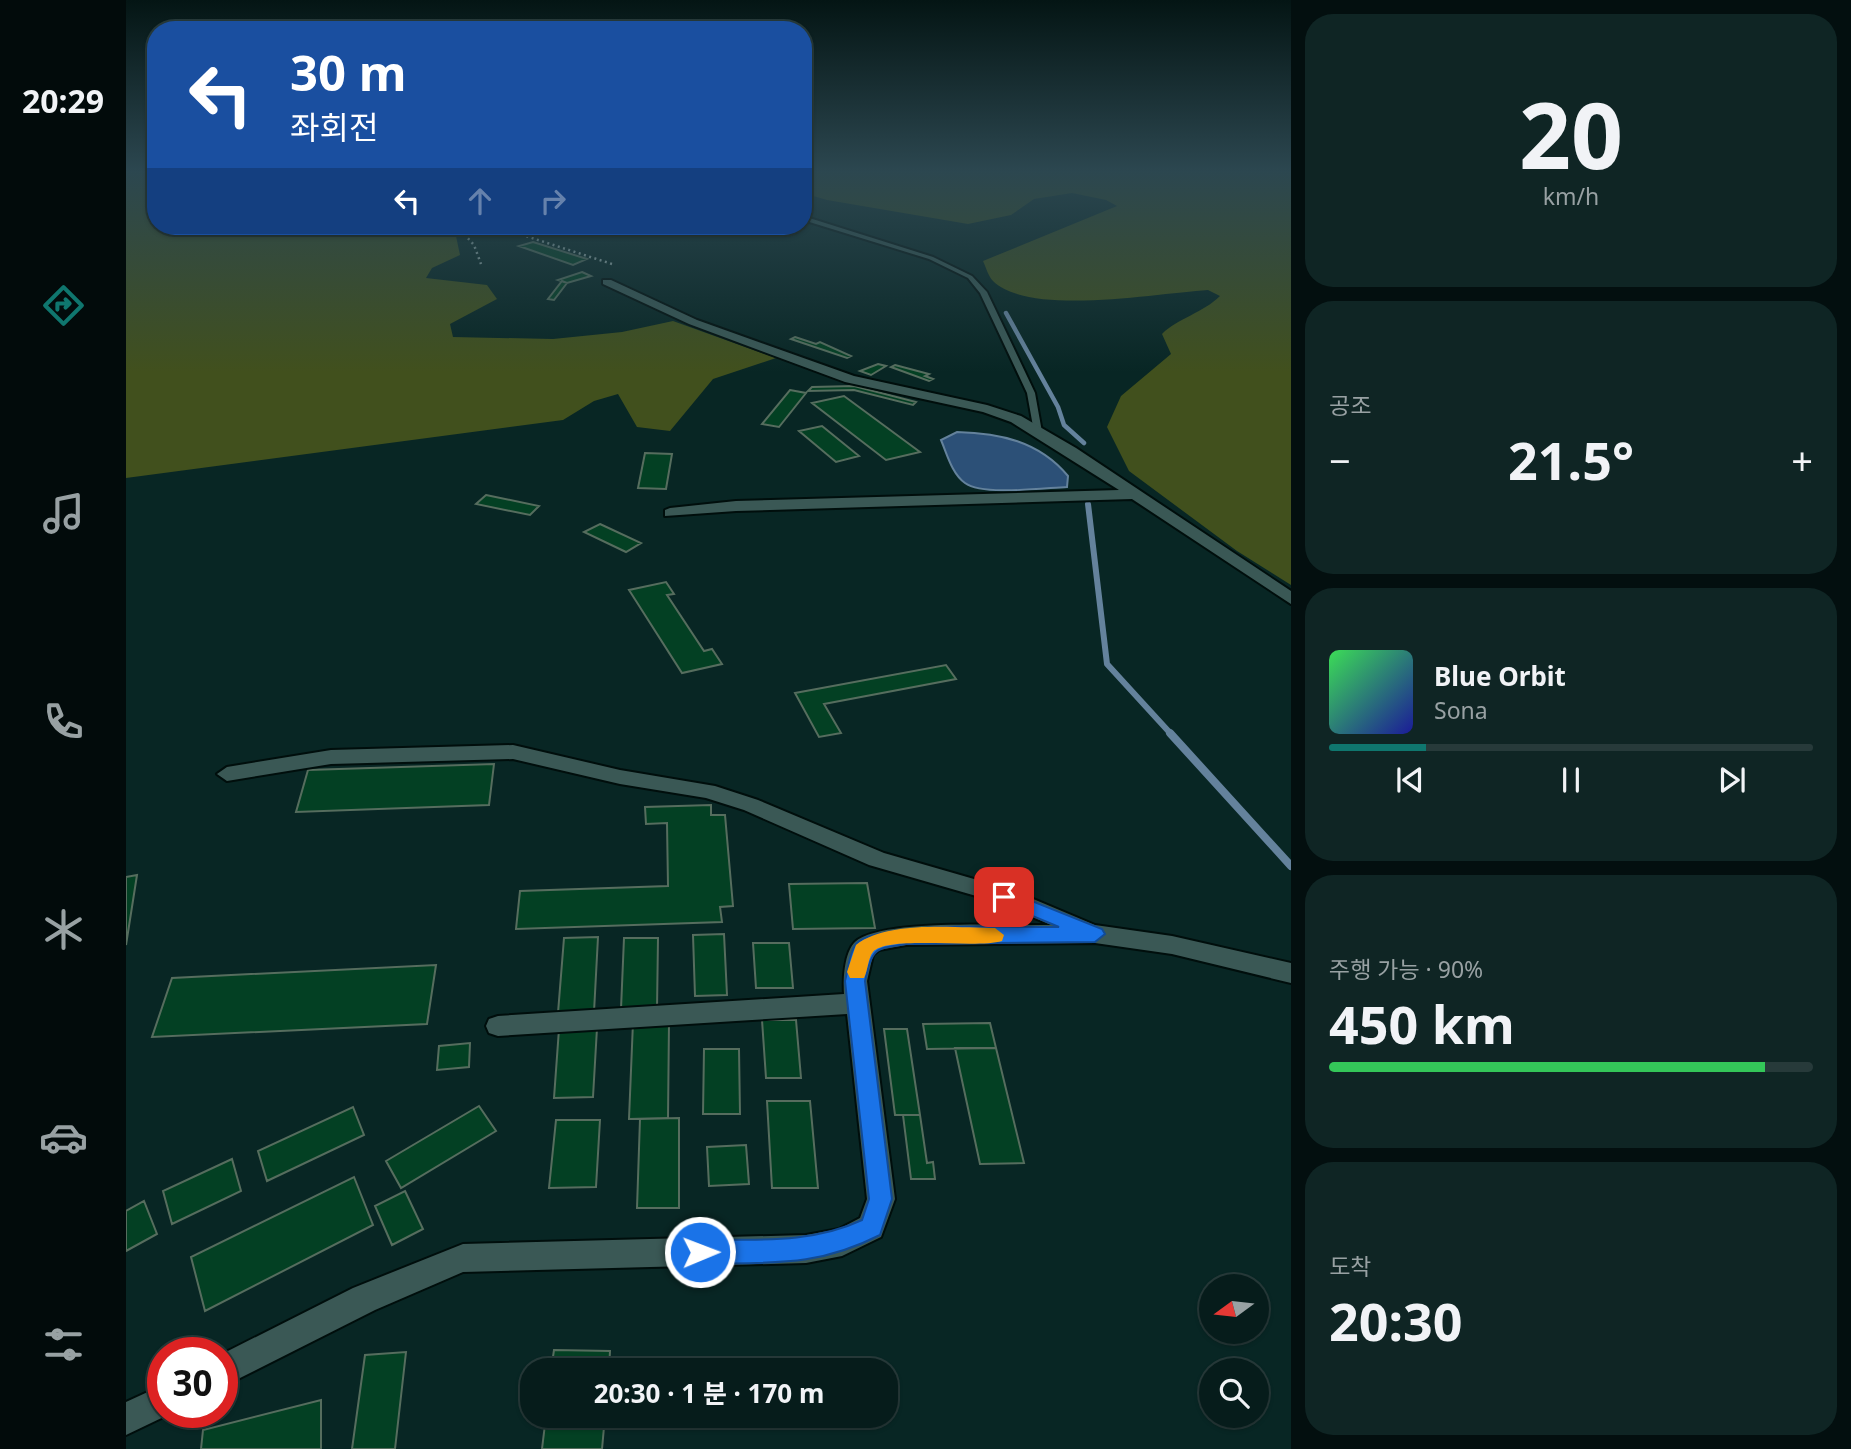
<!DOCTYPE html>
<html lang="ko">
<meta charset="utf-8">
<style>
:root{--surface:#061c1b;--page:#0f2524;--text:#f1f3f6;--muted:#98a1a3;--line:#273a3a;--accent:#0f766e}
body{margin:0;font-family:"Noto Sans","Noto Sans KR",sans-serif;background:var(--page);color:var(--text);height:100vh;display:flex;flex-direction:column;font-size:26px;white-space:nowrap}
*{box-sizing:border-box;margin:0}
p{font-size:23px;color:var(--muted)}
.icon{flex:none;width:38px;height:38px;fill:none;stroke:currentColor;stroke-width:2;stroke-linecap:round;stroke-linejoin:round}
.map{position:relative;flex:1;overflow:hidden}
.drawer{display:flex;flex-direction:column;gap:14px;padding:14px;background:#030f0f;width:560px}
.drawer>*{flex:none}
.banner{position:absolute;left:21px;top:21px;width:665px;height:214px;border-radius:28px;box-shadow:0 2px 5px #0004,0 0 0 2px var(--line);background:#1a4fa0;color:#fff;overflow:hidden}
.needle{width:46px;rotate:255deg}
.controls{position:absolute;left:1073px;top:1274px;display:grid;gap:14px}
.controls a{display:grid;place-items:center;width:70px;height:70px;border-radius:50%;background:var(--surface);box-shadow:0 2px 5px #0004,0 0 0 2px var(--line);font-size:35px}
.speed{position:absolute;left:21px;top:1337px;display:flex;gap:14px;font-size:35px;font-weight:700;text-align:center}
.speed>*{display:grid;place-content:center;width:91px;height:91px;border-radius:50%;background:var(--surface);box-shadow:0 2px 5px #0004,0 0 0 2px var(--line);line-height:1}
.speed .limit{border:10px solid #d22;background:#fff;color:#111}
.pin{position:absolute;display:grid;place-items:center;width:60px;height:60px;color:#fff;margin:-30px;border-radius:14px;box-shadow:0 4px 10px #0006}
.me{position:absolute;width:77px;margin:-38px;rotate:89deg;stroke-linejoin:round;filter:drop-shadow(0 0 5px #0008)}
.turn{display:flex;align-items:center;gap:24px;height:147px;padding:0 28px;font-size:32px}
.turn .icon{width:91px;height:91px;stroke-width:2.5}
.turn b{display:block;font-size:49px;line-height:60px}
.lanes{display:flex;align-items:center;height:66px;padding:0 28px;background:#0003;justify-content:center;gap:35px;direction:ltr}
.lanes .off{opacity:.35}
.big{font-size:52px;font-weight:700;line-height:1.1}
.drawer .card{flex:1;display:flex;flex-direction:column;justify-content:center;gap:10px;min-width:0;padding:0 24px;border-radius:28px;background:var(--page)}
.drawer .dial{align-items:center;gap:0}
.dial b{font-size:91px;line-height:1}
.song{display:flex;align-items:center;gap:21px}
.cover{width:84px;height:84px;border-radius:10px;background:linear-gradient(135deg,hsl(130 70% 55%),hsl(240 70% 35%))}
.played{height:7px;border-radius:4px;background:linear-gradient(90deg,var(--accent) 20%,var(--line) 20%)}
.keys{display:flex;justify-content:space-around;direction:ltr}
.heat{display:flex;justify-content:space-between;align-items:center;font-size:38px;direction:ltr}
.charge{height:10px;border-radius:5px;background:linear-gradient(90deg,#34c759 90%,var(--line) 0)}
.trip{position:absolute;left:394px;top:1358px;width:378px;height:70px;border-radius:28px;background:var(--surface);box-shadow:0 2px 5px #0004,0 0 0 2px var(--line);font-weight:700;line-height:70px;text-align:center}
main{display:flex;flex:1;min-height:0}
.menu{display:flex;flex-direction:column;width:126px;justify-content:space-around;align-items:center;background:#020b0b;color:var(--muted)}
.menu .icon{width:49px;height:49px}
.menu .on{color:var(--accent)}
.menu b{font-size:32px;color:var(--text)}
.map>svg:first-child{display:block}
</style>
<main>
<nav class="menu">
<b>20:29</b>
<svg class="icon on" aria-label="directions" viewBox="0 0 24 24"><path d="M12 3l9 9-9 9-9-9zM9 14v-3h6M13 9l2 2-2 2"/></svg>
<svg class="icon" aria-label="music" viewBox="0 0 24 24"><path d="M9 18V5l10-2v13"/><circle cx="6" cy="18" r="3"/><circle cx="16" cy="16" r="3"/></svg>
<svg class="icon" aria-label="phone" viewBox="0 0 24 24"><path d="M5 4h4l2 5-3 2q2 4 5 5l2-3 5 2v4C11 20 4 13 5 4z"/></svg>
<svg class="icon" aria-label="climate" viewBox="0 0 24 24"><path d="M12 3v18M4 7l16 10M4 17L20 7"/></svg>
<svg class="icon" aria-label="car" viewBox="0 0 24 24"><path d="M5 17H2v-5l4-1 3-4h7l3 4 3 1v5h-3M9 17h6M6 11h13"/><circle cx="7" cy="17" r="2"/><circle cx="17" cy="17" r="2"/></svg>
<svg class="icon" aria-label="filters" viewBox="0 0 24 24"><path d="M4 7h16M4 17h16"/><circle cx="9" cy="7" r="2"/><circle cx="15" cy="17" r="2"/></svg>
</nav>
<div class="map">
<svg width="1165" height="1449" viewBox="0 0 1165 1449">
<rect width="100%" height="100%" fill="#082624"/>
<!-- forest -->
<path fill="#41501d" d="M 0,170 L 30,170 L 30,226 L 316,226 L 330,236 L 334,255 L 306,268 L 300,278 L 361,285 L 371,299 L 324,324 L 327,337 L 427,339 L 496,332 L 547,321 L 650,358 L 587,379 L 544,431 L 511,427 L 492,394 L 468,401 L 437,420 L 0,478 Z
M 677,170 L 1165,170 L 1165,585 L 1111,551 L 1003,471 L 981,427 L 995,396 L 1045,354 L 1036,334 C 1052,318 1077,313 1094,296 L 1082,290 C 1032,293 904,317 867,281 C 862,276 860,267 857,261 L 991,206 L 980,200 L 946,193 L 908,199 L 885,215 L 842,224 L 701,200 L 677,193 Z"/>
<!-- water -->
<path fill="#2c5077" stroke="#64829c" stroke-width="2" d="M 831,432 C 873,433 913,441 942,476 L 941,487 C 918,488 857,496 839,483 C 826,474 821,454 815,440 Z"/>
<g fill="none" stroke-linecap="round" stroke-linejoin="round">
<!-- stream-far2 -->
<path stroke="#64829c" stroke-width="4.5" d="M 880,313 L 932,407 L 938,425 L 958,443"/>
<!-- stream-far1 -->
<path stroke="#64829c" stroke-width="6" d="M 962,504 L 981,664 L 1045,734"/>
<!-- stream -->
<path stroke="#64829c" stroke-width="8" d="M 1044,733 L 1165,866"/>
</g>
<!-- building -->
<path fill="#034023" stroke="#566d5e" stroke-width="2" d="M 407,242 L 461,259 L 447,265 L 393,246 Z
M 456,272 L 465,276 L 441,283 L 432,280 Z
M 436,281 L 441,283 L 428,300 L 422,299 Z
M 669,337 L 690,344 L 694,342 L 725,356 L 721,358 L 665,339 Z
M 752,364 L 760,366 L 745,375 L 734,371 Z
M 769,365 L 803,374 L 799,376 L 807,379 L 803,381 L 765,367 Z
M 728,386 L 790,402 L 787,405 L 728,390 L 682,391 L 686,387 Z
M 664,390 L 680,393 L 653,427 L 636,424 Z
M 718,396 L 794,452 L 760,460 L 686,403 Z
M 696,426 L 733,456 L 710,462 L 673,431 Z
M 519,453 L 546,454 L 540,489 L 512,488 Z
M 360,495 L 413,506 L 404,515 L 350,504 Z
M 474,524 L 515,543 L 500,552 L 458,532 Z
M 540,582 L 548,594 L 541,595 L 578,651 L 586,649 L 596,664 L 556,673 L 503,590 Z
M 820,665 L 830,679 L 698,704 L 715,733 L 693,737 L 669,693 Z
M 368,764 L 363,805 L 170,812 L 182,770 Z
M 585,805 L 585,815 L 599,815 L 607,906 L 594,907 L 596,922 L 390,929 L 394,891 L 542,886 L 541,823 L 520,824 L 519,807 Z
M 11,875 L 0,945 L 0,877 Z
M 741,883 L 749,928 L 667,929 L 663,884 Z
M 598,934 L 601,995 L 569,996 L 567,935 Z
M 472,937 L 468,1012 L 432,1013 L 438,938 Z
M 498,938 L 532,938 L 531,1009 L 495,1009 Z
M 627,943 L 663,943 L 667,988 L 630,988 Z
M 310,965 L 301,1024 L 26,1037 L 46,978 Z
M 636,1020 L 670,1020 L 675,1078 L 640,1078 Z
M 507,1022 L 543,1022 L 542,1118 L 503,1119 Z
M 864,1023 L 870,1048 L 801,1049 L 797,1024 Z
M 471,1028 L 467,1097 L 428,1098 L 433,1029 Z
M 758,1029 L 781,1029 L 794,1115 L 769,1115 Z
M 344,1043 L 343,1067 L 311,1070 L 313,1046 Z
M 829,1048 L 870,1048 L 898,1163 L 854,1164 Z
M 578,1049 L 613,1049 L 614,1114 L 577,1114 Z
M 641,1101 L 684,1101 L 692,1188 L 646,1188 Z
M 353,1106 L 370,1131 L 275,1188 L 260,1161 Z
M 227,1107 L 238,1135 L 141,1181 L 132,1151 Z
M 777,1115 L 794,1115 L 801,1163 L 807,1162 L 809,1179 L 785,1179 Z
M 553,1118 L 553,1208 L 511,1208 L 514,1119 Z
M 430,1120 L 474,1120 L 470,1187 L 423,1188 Z
M 620,1145 L 623,1184 L 583,1186 L 581,1147 Z
M 106,1159 L 115,1191 L 46,1224 L 37,1191 Z
M 228,1177 L 247,1225 L 79,1311 L 65,1257 Z
M 279,1191 L 297,1229 L 266,1245 L 249,1206 Z
M 18,1201 L 31,1234 L 0,1251 L 0,1211 Z
M 428,1350 L 484,1351 L 483,1370 L 425,1370 Z
M 280,1352 L 269,1449 L 226,1449 L 239,1355 Z
M 195,1400 L 195,1449 L 75,1449 L 77,1430 Z
M 420,1416 L 479,1416 L 476,1449 L 416,1449 Z"/>
<g fill="none" stroke-linecap="round" stroke-linejoin="round">
<defs>
<path id="service" d="M 677,216 L 807,257 L 846,276 L 861,292 L 909,393 L 916,432 L 915,434 L 908,432 L 901,393 L 854,293 L 842,278 L 803,259 L 677,220 Z"/>
<path id="minor" d="M 477,280 L 485,280 L 571,320 L 728,376 L 861,405 L 895,416 L 950,448 L 1165,591 L 1165,604 L 1006,499 L 610,511 L 539,516 L 539,510 L 544,508 L 610,501 L 993,490 L 885,422 L 857,412 L 719,382 L 563,324 L 477,284 Z
M 387,745 L 494,770 L 589,786 L 632,800 L 758,853 L 886,890 L 969,925 L 1046,936 L 1165,963 L 1165,983 L 1046,954 L 969,943 L 780,945 L 753,950 L 747,955 L 741,981 L 769,1199 L 755,1237 L 716,1256 L 680,1263 L 337,1272 L 249,1310 L 96,1387 L 96,1354 L 227,1288 L 337,1244 L 680,1235 L 713,1229 L 734,1218 L 741,1199 L 721,1014 L 372,1036 L 363,1033 L 360,1026 L 363,1019 L 372,1016 L 718,994 C 717,980 718,953 729,942 C 754,918 887,926 925,925 L 871,902 L 743,865 L 618,810 L 580,798 L 494,784 L 387,759 L 205,764 L 101,781 L 91,774 L 101,767 L 205,750 Z
M 37,1385 L 37,1412 L 48,1412 L 0,1435 L 0,1402 Z"/>
</defs>
<!-- service casing -->
<use href="#service" stroke="#000e0c" stroke-width="4"/>
<!-- minor casing -->
<use href="#minor" stroke="#000e0c" stroke-width="4"/>
<!-- service -->
<use href="#service" fill="#3a5855" fill-rule="evenodd"/>
<!-- minor -->
<use href="#minor" fill="#3a5855" fill-rule="evenodd"/>
<!-- rail -->
<path stroke="#9db2b0" stroke-width="2.5" stroke-dasharray="2 3.5" stroke-linecap="butt" d="M 331,226 L 348,245 L 355,264
M 369,226 L 486,264"/>
</g>
<!-- sky -->
<linearGradient id="sky" x2="0" y2="1"><stop stop-color="#041514"/><stop offset="0.46" stop-color="#2c4750"/><stop offset="1" stop-color="#2c4750" stop-opacity="0"/></linearGradient>
<rect width="1165" height="372" fill="url(#sky)"/>
<!-- route -->
<path fill="#1a73e8" stroke="#114b97" stroke-width="2" d="M 878,890 L 976,929 L 979,934 L 969,942 L 780,944 C 747,949 747,948 739,981 L 766,1199 L 754,1235 C 689,1268 644,1262 574,1264 L 566,1260 L 562,1252 L 566,1244 L 574,1240 C 629,1239 685,1244 736,1220 L 743,1199 L 719,981 C 722,970 723,953 730,944 C 750,920 896,928 933,927 L 871,901 L 868,897 L 871,892 Z"/>
<!-- slow -->
<path fill="#f59e0b" d="M 869,928 L 878,935 L 876,941 C 850,949 762,935 747,952 C 742,958 742,970 738,978 L 724,978 L 721,972 L 730,945 C 761,920 830,928 869,928 Z"/>
</svg>
<div class="controls">
<a><svg class="needle" viewBox="-14 -14 28 28"><path d="M0-13l5 13h-10z" fill="#e53935"/><path d="M0 13l5-13h-10z" fill="#98a1a3"/></svg></a>
<a><svg class="icon" aria-label="search" viewBox="0 0 24 24"><circle cx="10" cy="10" r="6"/><path d="M15 15l6 6"/></svg></a>
</div>
<div class="speed"><div class="limit">30</div></div>
<div class="pin" style="left:878px;top:897px;background:#d93025"><svg class="icon" aria-label="arrive" viewBox="0 0 24 24"><path d="M6 21V4h12l-3 4 3 4H6"/></svg></div>
<svg class="me" style="left:574px;top:1252px" viewBox="-20 -20 40 40"><circle r="17" fill="#1a73e8" stroke="#fff" stroke-width="3"/><path d="M0-11L8 9 0 5-8 9z" fill="#fff"/></svg>
<div class="trip">20:30 · 1 분 · 170 m</div>
<div class="banner">
<div class="turn"><svg class="icon" aria-label="left" viewBox="0 0 24 24"><path d="M17 20v-9H6M10 6l-5 5 5 5"/></svg><div><b>30 m</b>좌회전</div></div>
<div class="lanes"><svg class="icon" aria-label="left" viewBox="0 0 24 24"><path d="M17 20v-9H6M10 6l-5 5 5 5"/></svg><svg class="icon off" aria-label="ahead" viewBox="0 0 24 24"><path d="M12 20V5M6 11l6-6 6 6"/></svg><svg class="icon off" aria-label="right" viewBox="0 0 24 24"><path d="M7 20v-9h11M14 6l5 5-5 5"/></svg></div>
</div>
</div>
<section class="drawer">
<div class="card dial"><b>20</b><p>km/h</p></div>
<div class="card"><p>공조</p>
<div class="heat"><a>−</a><b class="big">21.5°</b><a>+</a></div>
</div>
<div class="card">
<div class="song"><i class="cover"></i><div><b>Blue Orbit</b><p>Sona</p></div></div>
<div class="played"></div>
<div class="keys"><svg class="icon" aria-label="previous" viewBox="0 0 24 24"><path d="M18 5L8 12l10 7zM5 5v14"/></svg><svg class="icon" aria-label="pause" viewBox="0 0 24 24"><path d="M8 5v14M16 5v14"/></svg><svg class="icon" aria-label="next" viewBox="0 0 24 24"><path d="M6 5l10 7-10 7zM19 5v14"/></svg></div>
</div>
<div class="card"><p>주행 가능 · 90%</p><b class="big">450 km</b><div class="charge"></div></div>
<div class="card"><p>도착</p><b class="big">20:30</b></div>
</section>
</main>
